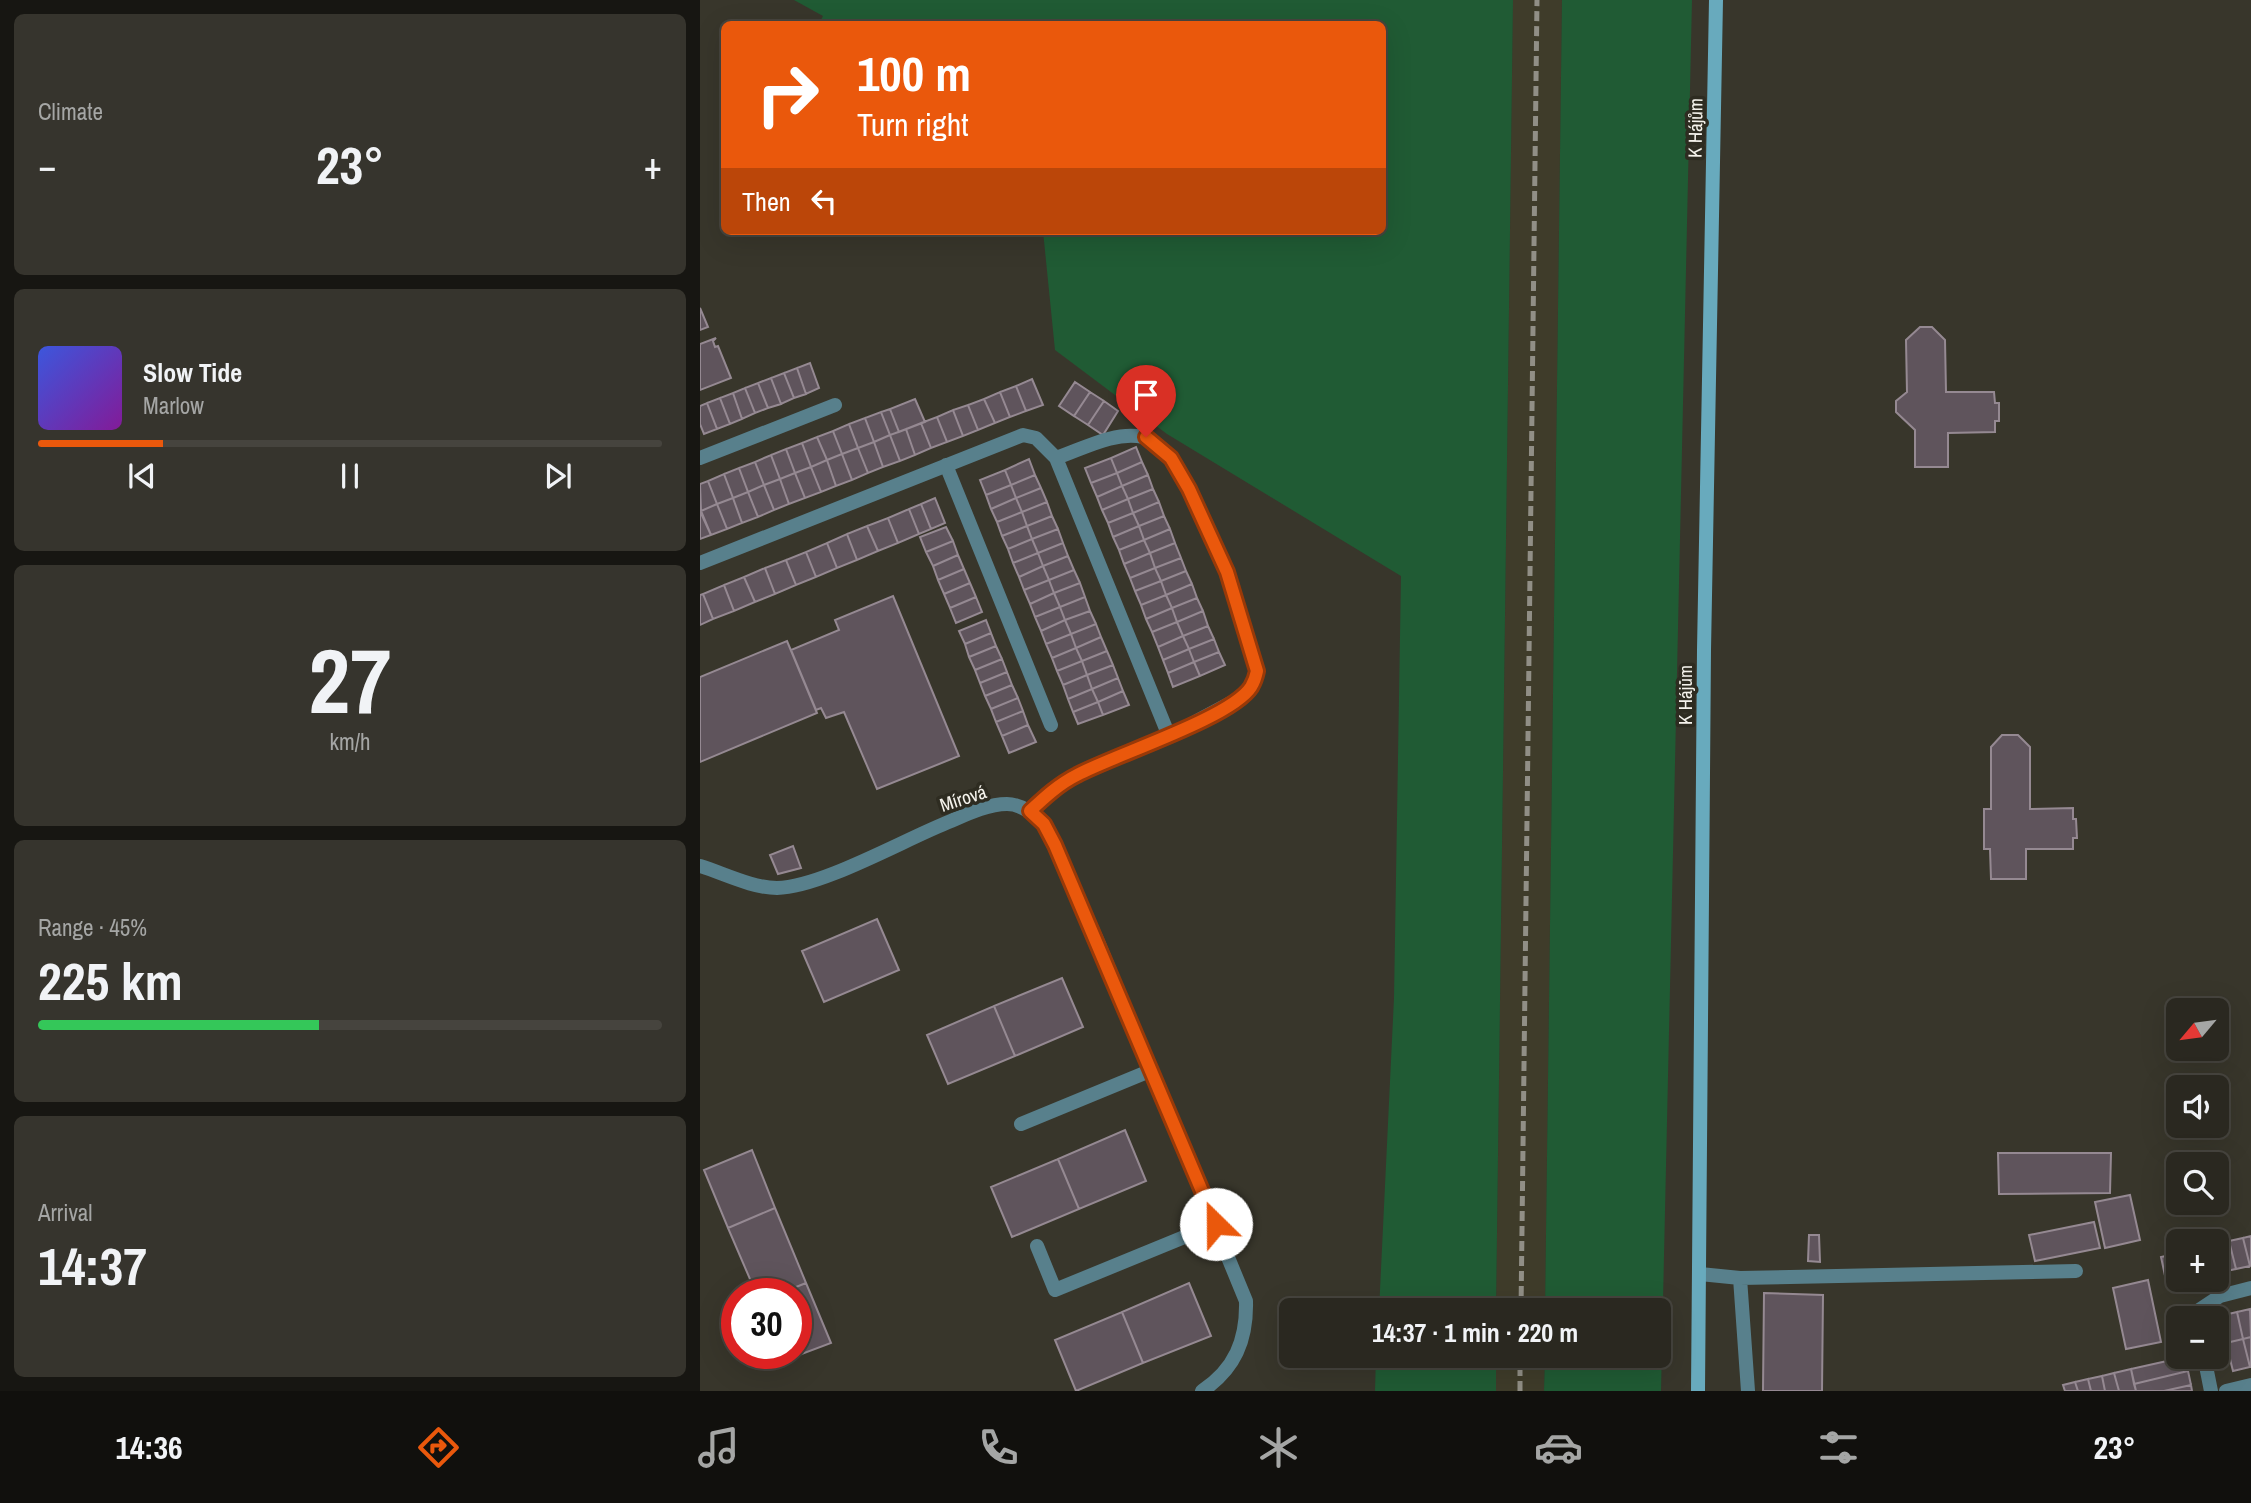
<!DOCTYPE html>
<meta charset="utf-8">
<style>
:root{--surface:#2a2820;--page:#36342d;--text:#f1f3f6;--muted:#a5a6a5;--line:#46443e;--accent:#ea580c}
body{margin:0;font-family:"Archivo Narrow",sans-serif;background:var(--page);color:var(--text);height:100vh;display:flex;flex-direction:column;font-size:26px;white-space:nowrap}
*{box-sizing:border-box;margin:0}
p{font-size:23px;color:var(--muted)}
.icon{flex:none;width:38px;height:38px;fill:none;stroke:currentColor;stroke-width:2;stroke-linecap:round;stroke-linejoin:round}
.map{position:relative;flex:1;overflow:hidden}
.details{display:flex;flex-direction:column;gap:14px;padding:14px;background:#171612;width:700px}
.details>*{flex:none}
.banner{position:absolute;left:21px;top:21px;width:665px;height:214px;border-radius:10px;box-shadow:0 7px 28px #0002,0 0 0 2px var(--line);background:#ea580c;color:#fff;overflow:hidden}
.needle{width:46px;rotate:241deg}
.tools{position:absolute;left:1466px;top:998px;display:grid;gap:14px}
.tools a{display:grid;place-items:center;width:63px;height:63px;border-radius:10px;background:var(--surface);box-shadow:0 7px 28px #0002,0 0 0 2px var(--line);font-size:35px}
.speed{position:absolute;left:21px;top:1278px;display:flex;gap:14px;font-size:35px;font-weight:700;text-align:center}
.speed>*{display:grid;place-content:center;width:91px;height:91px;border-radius:50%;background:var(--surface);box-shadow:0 7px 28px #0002,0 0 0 2px var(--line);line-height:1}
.speed .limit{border:10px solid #d22;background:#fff;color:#111}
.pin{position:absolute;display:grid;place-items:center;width:60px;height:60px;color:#fff;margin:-72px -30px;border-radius:50% 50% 50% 0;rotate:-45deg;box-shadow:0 0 7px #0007}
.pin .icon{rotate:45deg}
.me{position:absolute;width:77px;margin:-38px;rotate:337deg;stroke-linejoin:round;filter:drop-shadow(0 0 5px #0008)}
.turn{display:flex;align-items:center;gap:24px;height:147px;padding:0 21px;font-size:32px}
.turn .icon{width:91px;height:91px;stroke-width:2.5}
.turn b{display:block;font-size:49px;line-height:60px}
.then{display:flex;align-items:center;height:66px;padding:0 21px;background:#0003;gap:14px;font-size:26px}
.big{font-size:52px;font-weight:700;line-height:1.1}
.details .widget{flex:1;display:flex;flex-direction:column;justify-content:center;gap:10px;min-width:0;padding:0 24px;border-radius:10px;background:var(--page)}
.details .dial{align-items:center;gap:0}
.dial b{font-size:91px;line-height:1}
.song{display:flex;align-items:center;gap:21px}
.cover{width:84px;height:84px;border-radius:10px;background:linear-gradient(135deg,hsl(230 70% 55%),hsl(290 70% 35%))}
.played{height:7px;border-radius:4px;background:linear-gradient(90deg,var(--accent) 20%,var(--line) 20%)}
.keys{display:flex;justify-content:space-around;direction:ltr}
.heat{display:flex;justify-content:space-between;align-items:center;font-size:38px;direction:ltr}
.charge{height:10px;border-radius:5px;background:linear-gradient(90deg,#34c759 45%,var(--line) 0)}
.trip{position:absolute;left:579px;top:1298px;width:392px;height:70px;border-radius:10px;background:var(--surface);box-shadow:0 7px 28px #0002,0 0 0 2px var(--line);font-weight:700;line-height:70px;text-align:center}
.dock{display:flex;height:112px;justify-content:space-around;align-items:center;background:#11100d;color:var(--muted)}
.dock .icon{width:49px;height:49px}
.dock .current{color:var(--accent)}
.dock b{font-size:32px;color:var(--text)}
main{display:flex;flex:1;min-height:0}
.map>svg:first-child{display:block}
</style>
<main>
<section class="details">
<div class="widget"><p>Climate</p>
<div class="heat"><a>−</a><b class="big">23°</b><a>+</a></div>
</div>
<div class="widget">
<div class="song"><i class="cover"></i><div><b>Slow Tide</b><p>Marlow</p></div></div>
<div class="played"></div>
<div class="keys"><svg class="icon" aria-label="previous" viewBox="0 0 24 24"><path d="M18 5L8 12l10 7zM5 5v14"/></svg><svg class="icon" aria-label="pause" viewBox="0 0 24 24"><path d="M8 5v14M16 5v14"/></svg><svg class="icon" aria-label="next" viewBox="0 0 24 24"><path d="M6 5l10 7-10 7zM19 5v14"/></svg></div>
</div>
<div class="widget dial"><b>27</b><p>km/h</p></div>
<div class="widget"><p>Range · 45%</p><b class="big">225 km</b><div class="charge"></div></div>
<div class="widget"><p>Arrival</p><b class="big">14:37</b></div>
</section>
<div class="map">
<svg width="1551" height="1391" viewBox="0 0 1551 1391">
<rect width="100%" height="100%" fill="#38362b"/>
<!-- built -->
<path fill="#3f3c2a" d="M 813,0 L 862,0 L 845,1311 L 796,1311 Z
M 796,1356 L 845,1356 L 844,1391 L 796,1391 Z"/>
<!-- green -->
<path fill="#205b34" d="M 94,0 L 813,0 L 796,1311 L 679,1311 L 694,998 L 701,576 L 467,434 L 355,350 L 343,231 L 682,231 L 682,24 L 119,24 L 123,16 Z
M 862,0 L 992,0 L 961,1391 L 844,1391 L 845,1356 L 959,1356 L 959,1311 L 845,1311 Z
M 676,1356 L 796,1356 L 796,1391 L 675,1391 Z"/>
<!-- building -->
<path fill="#5f545c" stroke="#958992" stroke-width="2" d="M 0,308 L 8,327 L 0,330 Z
M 1220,327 L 1232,327 L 1245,340 L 1246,392 L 1294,392 L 1295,403 L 1299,403 L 1299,421 L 1295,421 L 1295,432 L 1248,433 L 1248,467 L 1215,467 L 1215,430 L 1196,412 L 1196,401 L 1207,392 L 1206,340 Z
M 16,338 L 13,341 L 15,347 L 18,346 L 31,378 L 0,390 L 0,344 Z
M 110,363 L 119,388 L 106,394 L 97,368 Z
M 97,368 L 106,394 L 94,398 L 84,373 Z
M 84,373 L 94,398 L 81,404 L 71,378 Z
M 71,378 L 81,404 L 68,408 L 58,383 Z
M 332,379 L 343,405 L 326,411 L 316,386 Z
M 375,382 L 390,392 L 374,416 L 359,406 Z
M 58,383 L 68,408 L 55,413 L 45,388 Z
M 316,386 L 326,411 L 310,417 L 300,392 Z
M 45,388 L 55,413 L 42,419 L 33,393 Z
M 300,392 L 310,417 L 295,423 L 284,399 Z
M 390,392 L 404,401 L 388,425 L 374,416 Z
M 33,393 L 42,419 L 30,424 L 20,398 Z
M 20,398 L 30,424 L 17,429 L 7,403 Z
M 215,399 L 225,422 L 199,432 L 190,409 Z
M 284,399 L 295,423 L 278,430 L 268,405 Z
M 404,401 L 418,411 L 403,435 L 388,425 Z
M 7,403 L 17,429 L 4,434 L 0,424 L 0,406 Z
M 268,405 L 278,430 L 263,436 L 253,410 Z
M 190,409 L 199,432 L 190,435 L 181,412 Z
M 253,410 L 263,436 L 247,442 L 237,417 Z
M 181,412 L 190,435 L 174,442 L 165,418 Z
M 237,417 L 247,442 L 231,448 L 221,423 Z
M 165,418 L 174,442 L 158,448 L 149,424 Z
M 221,423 L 231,448 L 215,455 L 206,429 Z
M 149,424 L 158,448 L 142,454 L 133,431 Z
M 206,429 L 215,455 L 200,461 L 190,435 Z
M 133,431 L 142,454 L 127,460 L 117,437 Z
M 190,435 L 200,461 L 183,467 L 174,442 Z
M 117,437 L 127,460 L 111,467 L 102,443 Z
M 174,442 L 183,467 L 168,473 L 158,448 Z
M 102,443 L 111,467 L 95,473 L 86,449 Z
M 436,447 L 442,462 L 417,473 L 411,458 Z
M 158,448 L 168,473 L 152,480 L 142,454 Z
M 86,449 L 95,473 L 80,479 L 71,455 Z
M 142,454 L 152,480 L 136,486 L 127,460 Z
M 71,455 L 80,479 L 64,485 L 55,462 Z
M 411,458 L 417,473 L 391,483 L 385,468 Z
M 329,459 L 335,475 L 311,485 L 305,470 Z
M 127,460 L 136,486 L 121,492 L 111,467 Z
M 55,462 L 64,485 L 48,492 L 39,468 Z
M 442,462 L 448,475 L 422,486 L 417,473 Z
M 111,467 L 121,492 L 105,498 L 95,473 Z
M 39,468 L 48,492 L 33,498 L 24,474 Z
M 305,470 L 311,485 L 286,495 L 280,480 Z
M 95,473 L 105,498 L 89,504 L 80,479 Z
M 417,473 L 422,486 L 397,497 L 391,483 Z
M 24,474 L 33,498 L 17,504 L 8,481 Z
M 335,475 L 341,488 L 316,498 L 311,485 Z
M 448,475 L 453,489 L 428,499 L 422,486 Z
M 80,479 L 89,504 L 74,510 L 64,485 Z
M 8,481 L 17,504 L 1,511 L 0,484 Z
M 64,485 L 74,510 L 58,517 L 48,492 Z
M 311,485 L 316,498 L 291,509 L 286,495 Z
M 422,486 L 428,499 L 402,510 L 397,497 Z
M 341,488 L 347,502 L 322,512 L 316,498 Z
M 453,489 L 459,502 L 433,513 L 428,499 Z
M 48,492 L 58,517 L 42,523 L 33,498 Z
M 33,498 L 42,523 L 27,529 L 17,504 Z
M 235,498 L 245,523 L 231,529 L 221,504 Z
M 316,498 L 322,512 L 297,522 L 291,509 Z
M 428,499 L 433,513 L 408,523 L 402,510 Z
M 347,502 L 352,516 L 327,526 L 322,512 Z
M 459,502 L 464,516 L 439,526 L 433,513 Z
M 17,504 L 27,529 L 11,535 L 1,511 Z
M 221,504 L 231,529 L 219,534 L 209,509 Z
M 209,509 L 219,534 L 198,543 L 188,518 Z
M 0,511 L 11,535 L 0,539 Z
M 322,512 L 327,526 L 302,536 L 297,522 Z
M 433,513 L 439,526 L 413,537 L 408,523 Z
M 352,516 L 358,529 L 332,539 L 327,526 Z
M 464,516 L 470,529 L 444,540 L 439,526 Z
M 188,518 L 198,543 L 178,551 L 167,526 Z
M 167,526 L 178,551 L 157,560 L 147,534 Z
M 327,526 L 332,539 L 308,549 L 302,536 Z
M 439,526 L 444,540 L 419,550 L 413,537 Z
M 246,527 L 253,541 L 226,552 L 220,537 Z
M 358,529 L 363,543 L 338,553 L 332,539 Z
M 470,529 L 475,543 L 450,553 L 444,540 Z
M 147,534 L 157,560 L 137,568 L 127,543 Z
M 332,539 L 338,553 L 313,563 L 308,549 Z
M 444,540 L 450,553 L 424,564 L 419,550 Z
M 253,541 L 258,555 L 233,566 L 226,552 Z
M 127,543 L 137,568 L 116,577 L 106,552 Z
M 363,543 L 368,556 L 343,566 L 338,553 Z
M 475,543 L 481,558 L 455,568 L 450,553 Z
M 106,552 L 116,577 L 96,585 L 86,560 Z
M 338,553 L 343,566 L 319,577 L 313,563 Z
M 450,553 L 455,568 L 430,578 L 424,564 Z
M 258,555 L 264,569 L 238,580 L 233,566 Z
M 368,556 L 374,570 L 349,580 L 343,566 Z
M 481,558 L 486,571 L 461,581 L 455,568 Z
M 86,560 L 96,585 L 75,594 L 65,568 Z
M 343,566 L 349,580 L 324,590 L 319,577 Z
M 65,568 L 75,594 L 55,602 L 44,577 Z
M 455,568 L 461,581 L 435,591 L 430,578 Z
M 264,569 L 270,583 L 244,594 L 238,580 Z
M 374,570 L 380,583 L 354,593 L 349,580 Z
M 486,571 L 492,584 L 466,595 L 461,581 Z
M 44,577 L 55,602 L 34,611 L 24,585 Z
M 349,580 L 354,593 L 330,604 L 324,590 Z
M 461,581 L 466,595 L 441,605 L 435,591 Z
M 270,583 L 276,597 L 250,608 L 244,594 Z
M 380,583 L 385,597 L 360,607 L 354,593 Z
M 492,584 L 497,598 L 472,608 L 466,595 Z
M 24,585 L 34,611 L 13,619 L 3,594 Z
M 354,593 L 360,607 L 335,617 L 330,604 Z
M 3,594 L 13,619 L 0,625 L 0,595 Z
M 466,595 L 472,608 L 446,619 L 441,605 Z
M 193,596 L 259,756 L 177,789 L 144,712 L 126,718 L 121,708 L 116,710 L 91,650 L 139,630 L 135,620 Z
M 276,597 L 282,612 L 256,623 L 250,608 Z
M 385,597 L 390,611 L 365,620 L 360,607 Z
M 497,598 L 503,611 L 477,622 L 472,608 Z
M 360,607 L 365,620 L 341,631 L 335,617 Z
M 472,608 L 477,622 L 452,632 L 446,619 Z
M 390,611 L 396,624 L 371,634 L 365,620 Z
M 503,611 L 508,626 L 483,636 L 477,622 Z
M 286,620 L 291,633 L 265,644 L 259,631 Z
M 365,620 L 371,634 L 346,644 L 341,631 Z
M 477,622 L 483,636 L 458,647 L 452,632 Z
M 396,624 L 401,637 L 376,648 L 371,634 Z
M 508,626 L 514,639 L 489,649 L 483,636 Z
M 291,633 L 296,646 L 269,657 L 265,644 Z
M 371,634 L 376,648 L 352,658 L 346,644 Z
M 483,636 L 489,649 L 463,660 L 458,647 Z
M 401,637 L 407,651 L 382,661 L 376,648 Z
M 514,639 L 519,652 L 494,662 L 489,649 Z
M 87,641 L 117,713 L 0,762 L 0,677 Z
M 296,646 L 302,659 L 275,670 L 269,657 Z
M 376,648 L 382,661 L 357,671 L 352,658 Z
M 489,649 L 494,662 L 468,673 L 463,660 Z
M 407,651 L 413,665 L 387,675 L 382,661 Z
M 519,652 L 525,665 L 500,676 L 494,662 Z
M 302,659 L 307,672 L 280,683 L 275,670 Z
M 382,661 L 387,675 L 363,685 L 357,671 Z
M 494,662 L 500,676 L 473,687 L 468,673 Z
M 413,665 L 418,678 L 392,689 L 387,675 Z
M 307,672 L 312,685 L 285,696 L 280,683 Z
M 387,675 L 392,689 L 368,699 L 363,685 Z
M 418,678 L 423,691 L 398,702 L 392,689 Z
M 312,685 L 318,698 L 291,709 L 285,696 Z
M 392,689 L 398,702 L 373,712 L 368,699 Z
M 423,691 L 429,705 L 403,715 L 398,702 Z
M 318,698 L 323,711 L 296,722 L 291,709 Z
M 398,702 L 403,715 L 378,724 L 373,712 Z
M 323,711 L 328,725 L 302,736 L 296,722 Z
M 328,725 L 336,742 L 309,753 L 302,736 Z
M 1302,735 L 1318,735 L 1330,747 L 1330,809 L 1373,808 L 1373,819 L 1376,819 L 1377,838 L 1373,838 L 1373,849 L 1326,849 L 1326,879 L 1291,879 L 1290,849 L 1284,849 L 1284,809 L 1291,809 L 1291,747 Z
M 93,846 L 101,868 L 78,874 L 70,855 Z
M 177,919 L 199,970 L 124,1002 L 102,951 Z
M 362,978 L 383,1027 L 315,1056 L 294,1006 Z
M 294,1006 L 315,1056 L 248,1084 L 227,1035 Z
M 425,1130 L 446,1181 L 379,1209 L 358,1159 Z
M 52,1150 L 75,1208 L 28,1228 L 4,1170 Z
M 1298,1153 L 1411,1153 L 1410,1193 L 1299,1194 Z
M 358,1159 L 379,1209 L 312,1237 L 291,1187 Z
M 1430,1195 L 1440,1240 L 1405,1248 L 1395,1202 Z
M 75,1208 L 106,1283 L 81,1293 L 56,1293 L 28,1228 Z
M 1394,1222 L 1400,1248 L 1335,1261 L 1329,1235 Z
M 1109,1235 L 1119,1235 L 1120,1262 L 1108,1261 Z
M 1551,1236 L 1551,1265 L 1550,1266 L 1543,1238 Z
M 1543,1238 L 1550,1266 L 1536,1269 L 1529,1241 Z
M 1529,1241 L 1536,1269 L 1522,1272 L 1517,1244 Z
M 1475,1254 L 1481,1282 L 1467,1285 L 1461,1257 Z
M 1448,1280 L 1461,1342 L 1426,1349 L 1413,1288 Z
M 106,1283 L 131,1343 L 83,1361 L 79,1353 L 96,1353 L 96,1293 L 81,1293 Z
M 489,1283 L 511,1336 L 443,1363 L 422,1312 Z
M 1064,1293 L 1123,1295 L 1122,1391 L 1063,1391 Z
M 1550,1309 L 1551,1337 L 1543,1339 L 1537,1312 Z
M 422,1312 L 443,1363 L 376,1391 L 355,1340 Z
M 1537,1312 L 1543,1339 L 1526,1343 L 1520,1316 Z
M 1551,1337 L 1551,1367 L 1550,1367 L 1543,1339 Z
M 1543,1339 L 1550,1367 L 1533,1371 L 1526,1343 Z
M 1485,1357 L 1488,1371 L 1434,1384 L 1431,1369 Z
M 1431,1369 L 1436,1391 L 1419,1391 L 1414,1373 Z
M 1488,1371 L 1491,1385 L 1464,1391 L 1436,1391 L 1434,1384 Z
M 1414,1373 L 1419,1391 L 1405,1391 L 1402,1376 Z
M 1402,1376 L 1405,1391 L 1391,1391 L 1388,1379 Z
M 1388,1379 L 1391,1391 L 1378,1391 L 1375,1382 Z
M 1375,1382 L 1378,1391 L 1365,1391 L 1363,1385 Z
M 1491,1385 L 1492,1391 L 1464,1391 Z"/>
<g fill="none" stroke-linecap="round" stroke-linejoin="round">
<!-- lane -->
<path stroke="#58808c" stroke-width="14" d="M 0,458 L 135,405
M 246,465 L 351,725
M 0,563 L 323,435 L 336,438 L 356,458 L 469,736
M 330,811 L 351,791 L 378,774 L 469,736 L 540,698 L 551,687 L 557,671 C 548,627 488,446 443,437 C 414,431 383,449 356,458
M 321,1124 L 452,1070
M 337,1246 L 355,1290 L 516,1224
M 1000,1274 L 1040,1278 L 1048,1391
M 1040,1278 L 1376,1271
M 1497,1318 L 1496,1312 L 1520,1296 L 1551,1288
M 1504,1356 L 1511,1391
M 1526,1391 L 1551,1385"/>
<!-- street -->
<path stroke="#58808c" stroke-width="14" d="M 0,866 C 23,873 52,888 77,888 C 122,887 205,839 251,821 C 267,814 288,804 307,804 C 321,804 334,814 344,824 L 398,942 L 546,1301 C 547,1340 535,1369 502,1391"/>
<!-- secondary -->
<path stroke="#68aabd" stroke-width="14" d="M 998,1391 L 1004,650 L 1016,0"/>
<!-- rail -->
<path stroke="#918f86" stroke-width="5" stroke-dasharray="10 5" stroke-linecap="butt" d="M 821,1311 L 837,0
M 820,1391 L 820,1356"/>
</g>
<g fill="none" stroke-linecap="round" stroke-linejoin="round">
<defs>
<path id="route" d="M 446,437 L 471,458 L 489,489 L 527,572 L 557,671 C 556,676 554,682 551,687 C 531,718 414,755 377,775 C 359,784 345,797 330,811 L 344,824 L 355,845 L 516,1224"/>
</defs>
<!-- route casing -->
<use href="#route" stroke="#983908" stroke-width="18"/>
<!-- route -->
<use href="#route" stroke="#ea580c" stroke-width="12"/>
</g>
<g text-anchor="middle" stroke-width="7" stroke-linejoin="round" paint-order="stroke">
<!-- street labels -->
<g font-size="19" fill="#f5f3ec" stroke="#2e2c21">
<text transform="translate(995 128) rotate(-89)" y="7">K Hájům</text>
<text transform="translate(985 695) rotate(-90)" y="7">K Hájům</text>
<text transform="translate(263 798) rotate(-18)" y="7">Mírová</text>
</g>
</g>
</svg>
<div class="tools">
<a><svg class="needle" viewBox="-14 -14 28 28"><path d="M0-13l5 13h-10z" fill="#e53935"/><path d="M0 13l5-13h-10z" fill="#a5a6a5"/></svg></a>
<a><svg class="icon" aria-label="sound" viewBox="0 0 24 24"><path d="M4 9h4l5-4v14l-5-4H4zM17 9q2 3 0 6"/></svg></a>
<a><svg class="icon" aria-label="search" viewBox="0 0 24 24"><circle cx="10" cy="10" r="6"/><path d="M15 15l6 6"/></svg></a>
<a>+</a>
<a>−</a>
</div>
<div class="speed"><div class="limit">30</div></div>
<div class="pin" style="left:446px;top:437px;background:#d93025"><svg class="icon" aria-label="arrive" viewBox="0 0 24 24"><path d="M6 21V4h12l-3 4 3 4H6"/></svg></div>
<svg class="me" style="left:516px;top:1224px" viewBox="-20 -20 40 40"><circle r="19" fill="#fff"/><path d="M0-13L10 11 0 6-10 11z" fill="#ea580c"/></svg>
<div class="trip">14:37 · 1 min · 220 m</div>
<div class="banner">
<div class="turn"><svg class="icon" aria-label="right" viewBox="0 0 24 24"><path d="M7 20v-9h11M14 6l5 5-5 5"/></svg><div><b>100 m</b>Turn right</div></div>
<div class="then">Then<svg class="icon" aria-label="left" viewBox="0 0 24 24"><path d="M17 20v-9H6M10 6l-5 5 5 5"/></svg></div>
</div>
</div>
</main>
<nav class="dock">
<b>14:36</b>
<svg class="icon current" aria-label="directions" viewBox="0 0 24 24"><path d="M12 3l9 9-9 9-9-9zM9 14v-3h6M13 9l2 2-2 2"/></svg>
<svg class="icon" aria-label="music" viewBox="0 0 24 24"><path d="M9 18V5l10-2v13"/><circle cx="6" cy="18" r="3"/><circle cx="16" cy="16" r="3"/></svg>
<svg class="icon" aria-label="phone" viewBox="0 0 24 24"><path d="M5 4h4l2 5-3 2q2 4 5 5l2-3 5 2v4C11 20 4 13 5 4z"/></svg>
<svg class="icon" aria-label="climate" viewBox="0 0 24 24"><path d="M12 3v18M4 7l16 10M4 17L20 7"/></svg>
<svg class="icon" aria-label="car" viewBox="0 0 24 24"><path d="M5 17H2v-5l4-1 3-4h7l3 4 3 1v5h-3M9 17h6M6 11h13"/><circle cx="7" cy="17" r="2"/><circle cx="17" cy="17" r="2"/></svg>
<svg class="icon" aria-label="filters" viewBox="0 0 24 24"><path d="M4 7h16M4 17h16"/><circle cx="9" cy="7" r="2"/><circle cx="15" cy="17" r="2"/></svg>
<b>23°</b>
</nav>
